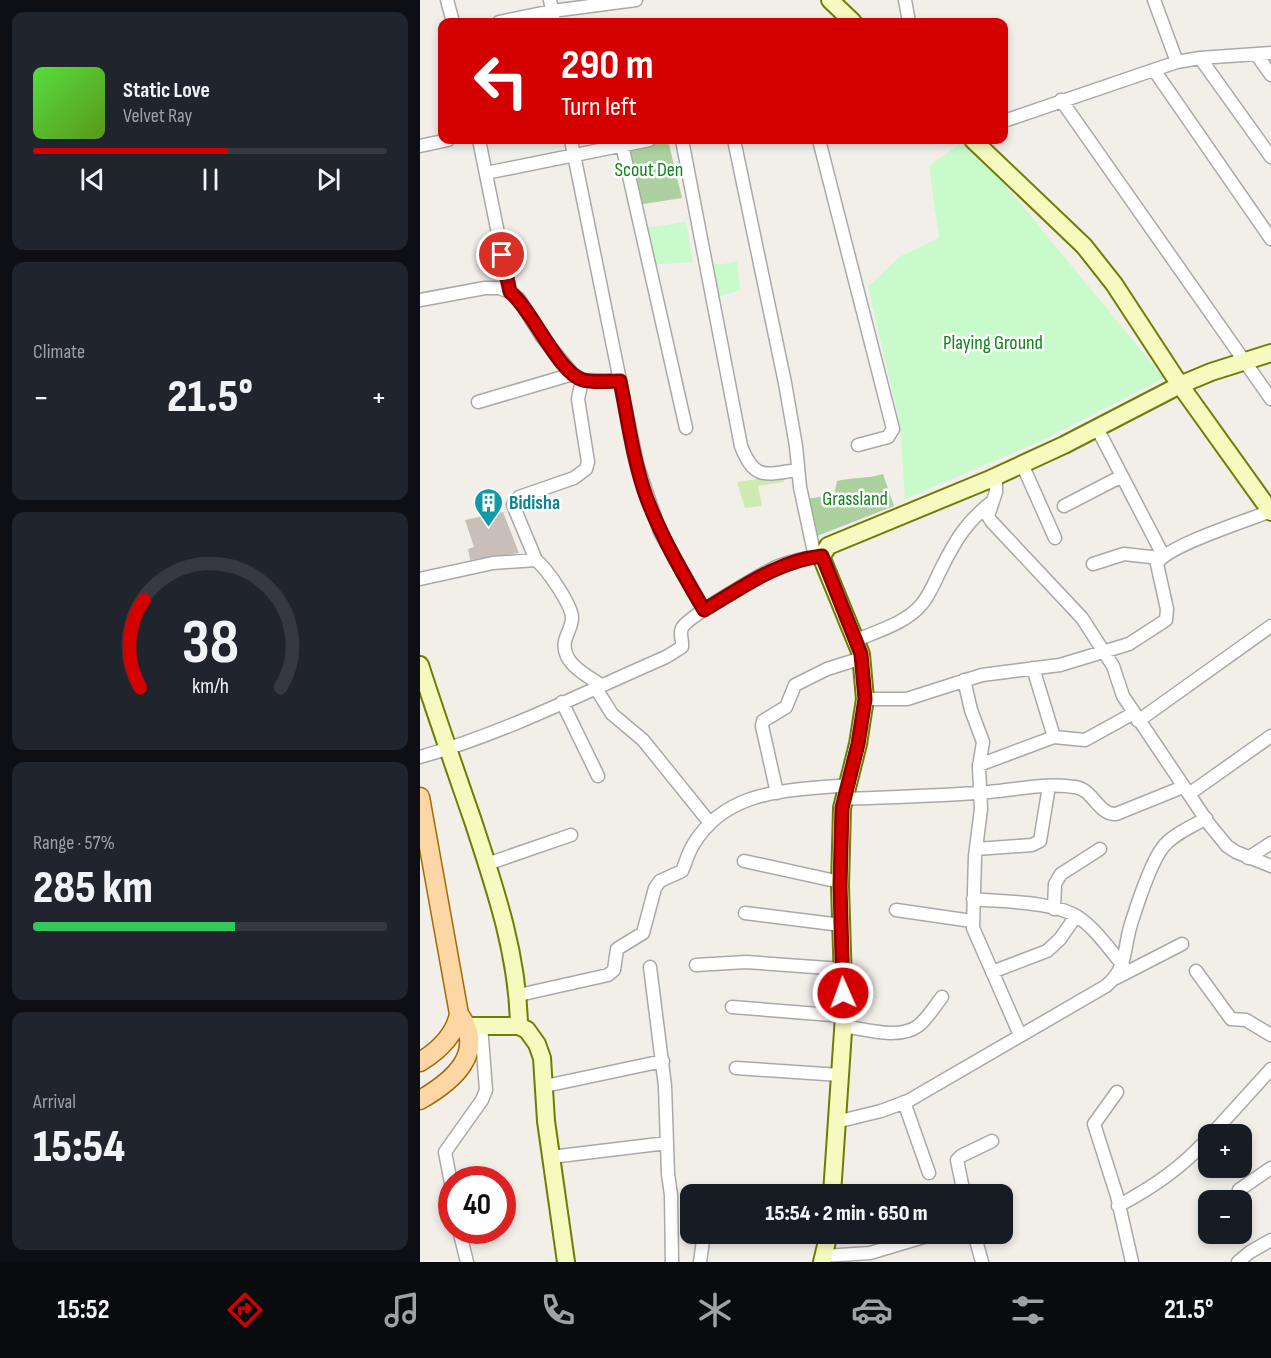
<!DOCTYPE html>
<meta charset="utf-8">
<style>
:root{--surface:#171b24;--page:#20242c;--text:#f1f3f6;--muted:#9ea1a6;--line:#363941;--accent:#d40000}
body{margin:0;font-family:"Sofia Sans Condensed",sans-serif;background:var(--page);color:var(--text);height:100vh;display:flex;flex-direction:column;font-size:22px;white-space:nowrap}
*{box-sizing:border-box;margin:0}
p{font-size:20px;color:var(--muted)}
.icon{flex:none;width:33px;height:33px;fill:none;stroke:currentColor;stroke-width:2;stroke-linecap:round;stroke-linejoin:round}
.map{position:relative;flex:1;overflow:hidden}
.sheet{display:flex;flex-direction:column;gap:12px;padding:12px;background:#0d0f14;width:420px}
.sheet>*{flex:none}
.guide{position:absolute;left:18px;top:18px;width:570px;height:126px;border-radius:12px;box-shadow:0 3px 9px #0003;background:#d40000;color:#fff;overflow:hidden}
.controls{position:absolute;left:778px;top:1124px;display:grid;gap:12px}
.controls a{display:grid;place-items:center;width:54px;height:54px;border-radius:12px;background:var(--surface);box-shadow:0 3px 9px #0003;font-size:30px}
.speed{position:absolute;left:18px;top:1166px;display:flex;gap:12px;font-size:30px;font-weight:700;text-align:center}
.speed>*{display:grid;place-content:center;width:78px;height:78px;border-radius:50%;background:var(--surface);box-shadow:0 3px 9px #0003;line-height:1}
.speed .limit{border:9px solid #d22;background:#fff;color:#111}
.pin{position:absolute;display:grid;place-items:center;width:51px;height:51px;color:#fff;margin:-26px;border:3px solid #fff;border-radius:50%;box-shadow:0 2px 6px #0007}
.me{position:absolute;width:66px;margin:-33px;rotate:358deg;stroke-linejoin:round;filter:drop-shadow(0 0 4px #0008)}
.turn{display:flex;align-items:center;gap:21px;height:126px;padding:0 24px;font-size:27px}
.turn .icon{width:78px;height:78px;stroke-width:2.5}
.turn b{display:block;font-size:42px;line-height:51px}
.big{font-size:45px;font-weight:800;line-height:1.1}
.sheet .card{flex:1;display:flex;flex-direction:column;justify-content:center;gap:9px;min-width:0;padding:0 21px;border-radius:12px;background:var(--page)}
.sheet .dial{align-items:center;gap:0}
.dial svg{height:156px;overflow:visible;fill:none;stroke:var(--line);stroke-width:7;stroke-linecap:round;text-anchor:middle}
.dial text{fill:var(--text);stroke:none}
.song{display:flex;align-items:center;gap:18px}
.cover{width:72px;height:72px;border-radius:9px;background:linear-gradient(135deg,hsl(110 70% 55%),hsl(90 70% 35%))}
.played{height:6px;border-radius:3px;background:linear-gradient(90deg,var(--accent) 55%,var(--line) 55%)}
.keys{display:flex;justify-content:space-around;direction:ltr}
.heat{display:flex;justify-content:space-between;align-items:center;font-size:33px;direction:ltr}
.charge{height:9px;border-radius:4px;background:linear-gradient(90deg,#34c759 57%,var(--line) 0)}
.trip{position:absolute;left:260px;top:1184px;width:333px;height:60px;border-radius:12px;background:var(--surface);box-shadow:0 3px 9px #0003;font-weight:800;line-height:60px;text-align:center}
.tab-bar{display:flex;height:96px;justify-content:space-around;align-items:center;background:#090b0e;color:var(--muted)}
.tab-bar .icon{width:42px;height:42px}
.tab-bar .active{color:var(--accent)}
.tab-bar b{font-size:27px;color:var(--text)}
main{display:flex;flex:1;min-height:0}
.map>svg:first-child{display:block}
</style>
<main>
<section class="sheet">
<div class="card">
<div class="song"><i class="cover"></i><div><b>Static Love</b><p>Velvet Ray</p></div></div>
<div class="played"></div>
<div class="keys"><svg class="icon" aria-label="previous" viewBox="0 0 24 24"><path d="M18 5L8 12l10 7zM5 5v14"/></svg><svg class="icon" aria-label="pause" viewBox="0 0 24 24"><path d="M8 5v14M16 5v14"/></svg><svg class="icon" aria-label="next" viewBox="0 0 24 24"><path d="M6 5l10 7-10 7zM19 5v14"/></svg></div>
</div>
<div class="card"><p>Climate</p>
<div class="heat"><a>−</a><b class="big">21.5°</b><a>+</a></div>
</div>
<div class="card dial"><svg viewBox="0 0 100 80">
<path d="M14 69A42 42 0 1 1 86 69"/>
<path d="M14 69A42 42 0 0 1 16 24" stroke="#d40000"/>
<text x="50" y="56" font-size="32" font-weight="700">38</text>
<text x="50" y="72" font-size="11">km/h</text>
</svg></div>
<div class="card"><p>Range · 57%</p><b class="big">285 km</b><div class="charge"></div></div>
<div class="card"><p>Arrival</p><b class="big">15:54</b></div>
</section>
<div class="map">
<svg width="851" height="1262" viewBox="0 0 851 1262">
<rect width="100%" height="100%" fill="#f2efe9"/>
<!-- grass -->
<path fill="#cdebb0" d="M 363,475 L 364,482 L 338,486 L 342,506 L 325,508 L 317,482 Z"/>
<!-- forest -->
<path fill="#add19e" d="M 202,140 L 248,140 L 262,198 L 211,206 Z
M 463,474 L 474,506 L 387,540 L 379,500 L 414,495 L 417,481 C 433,477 447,479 463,474 Z"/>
<!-- park -->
<path fill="#c8facc" d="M 545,140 L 548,140 L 744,378 L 621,441 L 485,499 L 480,424 L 448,287 L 479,257 L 519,238 L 509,166 Z
M 266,222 L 273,262 L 230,265 L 224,228 Z
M 317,261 L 320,290 L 289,300 L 281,265 L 304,264 Z"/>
<!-- building -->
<path fill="#c7bfb8" d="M 83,512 L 99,553 L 50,560 L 48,549 L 54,547 L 45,520 Z"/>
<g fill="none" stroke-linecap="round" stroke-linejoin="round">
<defs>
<path id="street" d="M 27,0 L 33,22
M 130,0 L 134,22
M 485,0 L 489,22
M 734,0 L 757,62
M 79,22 L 132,11 L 216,0
M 836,54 L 851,75
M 780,58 L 851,157
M 734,70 L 851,239
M 641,100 L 851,399
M 584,121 L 757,62 L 780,58 L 851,53
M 59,140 L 90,292
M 151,140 L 217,464 L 240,532 L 284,610
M 262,140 L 321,446 C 334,480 345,475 377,470
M 314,140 L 365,383 L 376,446 L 380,487 L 395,557
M 399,140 L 473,429 L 468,437 L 438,445
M 202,145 L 266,428
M 0,146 L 28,140
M 66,173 L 229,140
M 0,300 L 65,288 L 79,288 L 90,292 L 99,299 L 122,337 L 153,374 L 162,380 L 200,381
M 58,402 L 153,374
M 677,428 L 743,555
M 602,464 L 635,538
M 576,476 L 576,492 L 568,516 L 571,521 L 662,618 L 693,666 L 703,696 L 789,824 L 807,846 L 816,852 L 851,866
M 644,506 L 702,476
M 116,560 L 93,505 L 99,497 L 154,478 L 166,469 L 168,462 L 158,399 L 162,380
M 673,564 L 704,554 L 740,558
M 0,579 L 73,563 L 116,560 C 127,569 152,605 152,618 C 152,626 147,633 145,641 C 141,663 166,675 181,685
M 437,640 C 457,631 486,623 501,605 C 510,595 515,581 521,569 C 536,539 547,521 573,501
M 613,668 L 634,737
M 544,680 L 551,710 L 563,742 L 559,767 L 561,809 L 555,856 L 553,928 L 600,1035
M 175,687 L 192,714 L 223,740 L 290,823
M 445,699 L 487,699 L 562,675 L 640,665 L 709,644 L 746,620 L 747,609 L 737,564 C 745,546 829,520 851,511
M 142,702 L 178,776
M 718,721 L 851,626
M 0,757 C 85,733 165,692 246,657 L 262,647 C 263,640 259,634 262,628 C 267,617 342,574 356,567 C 370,561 386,558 402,556
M 559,765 L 634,737 L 665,740 L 714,713
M 357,793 L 342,726 L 343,721 L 366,707 L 375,685 L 407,669 L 442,658
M 769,794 L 851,736
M 424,799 C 472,797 520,796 568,792 C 596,790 627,782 655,787 C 673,789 678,815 696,814 L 763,787
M 556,849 L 612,845 L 620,841 L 629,786
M 828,858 L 851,843
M 324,861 L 420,882
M 67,864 L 151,835
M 553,899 C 583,902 633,901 658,917 C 676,929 689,949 703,965
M 634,909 L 635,884 L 641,874 L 680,849
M 476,910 L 552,921
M 325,913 L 421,925
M 276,965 L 326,962 L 422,969
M 230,967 L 245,1086 L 248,1174 L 251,1195 L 252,1262
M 776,971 L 811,1019 L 826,1020 L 851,1035
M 572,972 L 627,951 L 640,939 L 656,916
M 696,978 L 762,944
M 99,995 L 188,975 L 194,970 L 197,949 L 223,933 L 235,888 L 240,881 L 262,871 C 266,862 268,853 273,845 C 307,788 369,791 427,785
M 312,1007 L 424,1016
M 423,1026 C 445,1029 479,1040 498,1026 C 507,1019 515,1006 522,997
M 316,1068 L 420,1075
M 125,1086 L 243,1061
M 697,1092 L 674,1124 L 697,1196 L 712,1262
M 484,1102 L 509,1173
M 416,1122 L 461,1111 L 488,1101 L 686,986 C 708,967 703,950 711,924 C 717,905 731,862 743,847 C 753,834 772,827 786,818
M 792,1134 L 851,1069
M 131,1157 L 247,1143
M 32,1188 L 25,1152 L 62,1100 L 66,1090 L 61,1025
M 819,1190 L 851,1168
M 544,1194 L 537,1160 L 541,1156 L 572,1141
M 698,1206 C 733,1187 763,1167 789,1137
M 39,1230 L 47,1262
M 554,1233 L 562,1262
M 404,1256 L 450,1253 L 517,1233
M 280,1262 L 284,1233
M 818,1262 L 830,1252 L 851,1240"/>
<path id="secondary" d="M 410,0 L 433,22
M 553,140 L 664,246 L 694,284 L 760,385 L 851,512
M 0,665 C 17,718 35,769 53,821 C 75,888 98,955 99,1026
M 37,1026 L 99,1026 L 107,1030 L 117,1044 L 122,1058 L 126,1121 L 146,1262
M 412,1194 L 424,1016 L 420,886 L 422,808 L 438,744 L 445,699 L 441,654 L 403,561 L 402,556 L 408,546 L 568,480 L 644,445 L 760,385 L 791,372 L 851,353
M 402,1262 L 409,1233"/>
<path id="primary" d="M 0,797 L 39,1014 C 35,1035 18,1051 0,1062
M 0,1100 C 33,1081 67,1053 39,1014"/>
</defs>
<!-- street casing -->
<use href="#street" stroke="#a9a9a9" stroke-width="15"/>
<!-- secondary casing -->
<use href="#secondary" stroke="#707d05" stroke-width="20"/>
<!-- primary casing -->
<use href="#primary" stroke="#a06b00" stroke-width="21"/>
<!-- street -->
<use href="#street" stroke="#fff" stroke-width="12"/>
<!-- secondary -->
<use href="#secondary" stroke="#f7fabf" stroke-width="16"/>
<!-- primary -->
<use href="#primary" stroke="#fcd6a4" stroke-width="18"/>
</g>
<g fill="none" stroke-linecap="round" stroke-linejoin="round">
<defs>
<path id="route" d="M 82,255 L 90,292 C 112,309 138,373 163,380 C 174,383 189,381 200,381 C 208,420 213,461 227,499 C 242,538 263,574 284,610 C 322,588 357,561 402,556 L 441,654 L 445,699 L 438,744 L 422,808 L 420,886 L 423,993"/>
</defs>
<!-- route casing -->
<use href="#route" stroke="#8a0000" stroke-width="15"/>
<!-- route -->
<use href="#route" stroke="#d40000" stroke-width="10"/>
</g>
<!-- icons -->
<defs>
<symbol id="building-pin" viewBox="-11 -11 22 30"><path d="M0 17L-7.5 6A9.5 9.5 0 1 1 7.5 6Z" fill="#0f9aa8" stroke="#fff"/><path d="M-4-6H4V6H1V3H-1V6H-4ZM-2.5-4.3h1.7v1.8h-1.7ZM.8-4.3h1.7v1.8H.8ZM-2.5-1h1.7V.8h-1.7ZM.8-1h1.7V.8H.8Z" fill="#fff"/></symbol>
</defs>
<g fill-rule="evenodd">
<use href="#building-pin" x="52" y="486" width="33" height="45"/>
</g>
<g text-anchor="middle" stroke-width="5" stroke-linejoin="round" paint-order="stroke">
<!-- park labels -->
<g font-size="20" fill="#0c8416" stroke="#fff">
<text x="229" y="176">Scout Den</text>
<text x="573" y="349">Playing Ground</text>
<text x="435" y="505">Grassland</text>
</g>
<!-- culture labels -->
<g font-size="20" font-weight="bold" fill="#0d838f" stroke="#fff" text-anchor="start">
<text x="89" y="509">Bidisha</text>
</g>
</g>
</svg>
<div class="controls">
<a>+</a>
<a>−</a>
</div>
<div class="speed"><div class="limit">40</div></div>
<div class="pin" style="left:82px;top:255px;background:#d93025"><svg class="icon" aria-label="arrive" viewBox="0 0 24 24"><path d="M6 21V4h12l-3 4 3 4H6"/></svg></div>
<svg class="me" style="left:423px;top:993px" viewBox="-20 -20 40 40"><circle r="17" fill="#d40000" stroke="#fff" stroke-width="3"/><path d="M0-11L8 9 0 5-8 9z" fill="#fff"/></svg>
<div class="trip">15:54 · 2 min · 650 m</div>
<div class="guide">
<div class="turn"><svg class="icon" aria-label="left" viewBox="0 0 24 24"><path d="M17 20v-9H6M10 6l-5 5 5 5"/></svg><div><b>290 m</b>Turn left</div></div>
</div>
</div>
</main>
<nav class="tab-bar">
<b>15:52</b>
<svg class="icon active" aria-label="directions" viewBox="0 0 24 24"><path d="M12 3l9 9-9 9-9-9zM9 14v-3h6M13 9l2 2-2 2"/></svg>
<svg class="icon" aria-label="music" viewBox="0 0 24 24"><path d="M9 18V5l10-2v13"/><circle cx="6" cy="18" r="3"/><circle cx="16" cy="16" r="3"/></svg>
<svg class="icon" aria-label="phone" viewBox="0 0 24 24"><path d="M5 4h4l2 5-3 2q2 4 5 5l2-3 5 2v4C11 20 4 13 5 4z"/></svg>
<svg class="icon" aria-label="climate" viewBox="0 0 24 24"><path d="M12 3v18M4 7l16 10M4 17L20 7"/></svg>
<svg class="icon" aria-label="car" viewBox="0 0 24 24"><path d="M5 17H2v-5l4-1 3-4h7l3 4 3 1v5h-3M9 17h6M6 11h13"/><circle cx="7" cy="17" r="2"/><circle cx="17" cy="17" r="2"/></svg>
<svg class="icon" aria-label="filters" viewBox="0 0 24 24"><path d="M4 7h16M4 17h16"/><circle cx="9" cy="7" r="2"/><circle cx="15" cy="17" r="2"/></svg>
<b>21.5°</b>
</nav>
